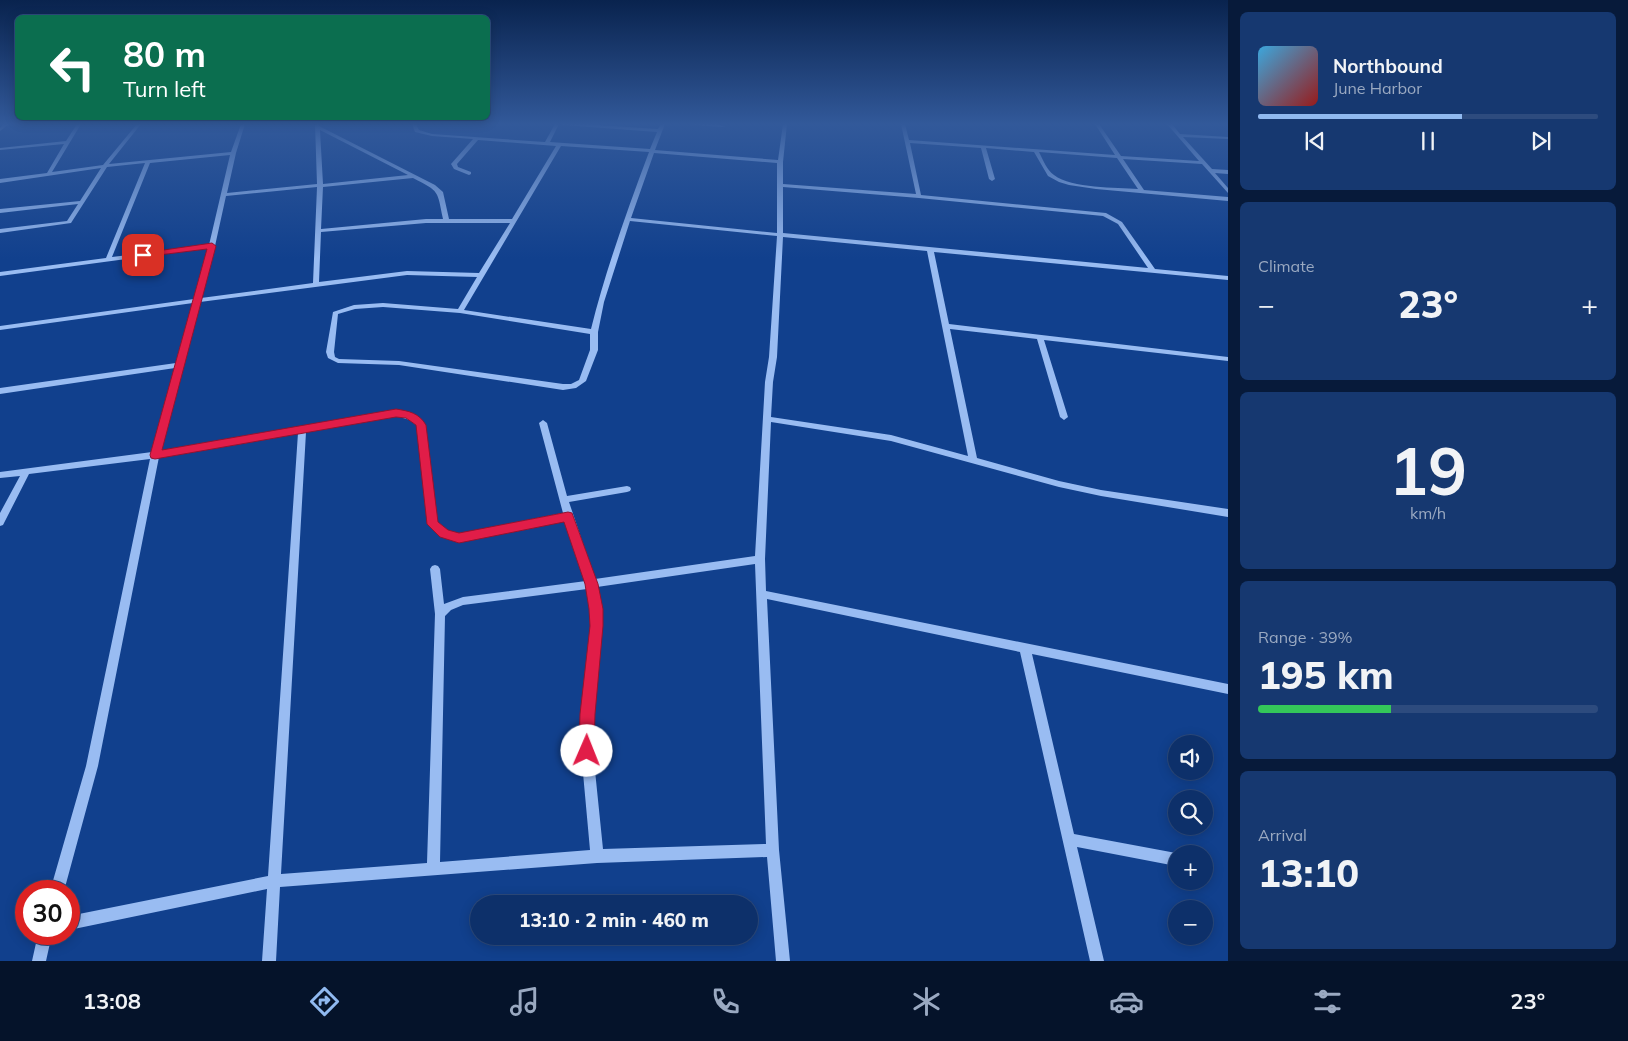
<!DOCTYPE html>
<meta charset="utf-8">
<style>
:root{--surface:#0d306a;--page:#163870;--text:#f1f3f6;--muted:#9aa9c1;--line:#2d4b7e;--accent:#90b9f0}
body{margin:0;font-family:Mulish,sans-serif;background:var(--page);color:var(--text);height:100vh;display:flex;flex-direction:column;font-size:19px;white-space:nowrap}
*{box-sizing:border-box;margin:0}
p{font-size:16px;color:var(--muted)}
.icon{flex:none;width:28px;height:28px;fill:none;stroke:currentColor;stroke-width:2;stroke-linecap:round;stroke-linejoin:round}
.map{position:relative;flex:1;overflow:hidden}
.drawer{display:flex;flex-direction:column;gap:12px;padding:12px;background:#071a3a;width:400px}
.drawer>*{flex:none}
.banner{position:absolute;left:15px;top:15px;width:475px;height:105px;border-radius:8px;box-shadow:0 2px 12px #0003,0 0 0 1px var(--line);background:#0b6e4f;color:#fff;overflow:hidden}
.tools{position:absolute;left:1168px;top:735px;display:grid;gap:10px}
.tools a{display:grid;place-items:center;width:45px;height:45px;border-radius:50%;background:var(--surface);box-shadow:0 2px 12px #0003,0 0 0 1px var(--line);font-size:25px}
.speed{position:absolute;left:15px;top:880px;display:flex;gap:10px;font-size:25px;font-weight:700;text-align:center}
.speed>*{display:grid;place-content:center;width:65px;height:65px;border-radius:50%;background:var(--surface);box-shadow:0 2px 12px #0003,0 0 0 1px var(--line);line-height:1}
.speed .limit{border:8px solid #d22;background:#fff;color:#111}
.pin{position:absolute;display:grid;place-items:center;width:42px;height:42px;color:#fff;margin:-21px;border-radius:10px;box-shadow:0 2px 8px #0006}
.me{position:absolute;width:55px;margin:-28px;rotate:1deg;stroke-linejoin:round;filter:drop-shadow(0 0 4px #0008)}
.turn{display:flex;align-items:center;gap:18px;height:105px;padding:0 25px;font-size:22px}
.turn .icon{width:65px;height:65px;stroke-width:2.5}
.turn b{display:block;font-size:35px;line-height:42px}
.big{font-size:38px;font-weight:800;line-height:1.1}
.drawer .card{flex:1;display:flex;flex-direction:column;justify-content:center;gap:8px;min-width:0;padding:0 18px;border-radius:8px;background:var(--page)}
.drawer .dial{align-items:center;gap:0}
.dial b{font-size:65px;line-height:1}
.song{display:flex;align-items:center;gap:15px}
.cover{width:60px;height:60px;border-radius:8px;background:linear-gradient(135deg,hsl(200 70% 55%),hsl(0 70% 35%))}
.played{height:5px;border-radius:2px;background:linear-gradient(90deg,var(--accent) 60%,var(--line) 60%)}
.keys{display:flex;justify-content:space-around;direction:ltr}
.heat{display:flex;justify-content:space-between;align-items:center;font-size:28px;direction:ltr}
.charge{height:8px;border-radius:4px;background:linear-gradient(90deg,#34c759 39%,var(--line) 0)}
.trip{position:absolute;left:470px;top:895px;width:288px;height:50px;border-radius:25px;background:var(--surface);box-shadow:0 2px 12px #0003,0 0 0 1px var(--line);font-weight:800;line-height:50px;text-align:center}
.dock{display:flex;height:80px;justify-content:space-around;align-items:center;background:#05132a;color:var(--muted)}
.dock .icon{width:35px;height:35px}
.dock .current{color:var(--accent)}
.dock b{font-size:22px;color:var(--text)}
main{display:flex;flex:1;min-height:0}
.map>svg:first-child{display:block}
</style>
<main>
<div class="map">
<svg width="1228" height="961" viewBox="0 0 1228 961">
<rect width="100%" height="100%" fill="#11408d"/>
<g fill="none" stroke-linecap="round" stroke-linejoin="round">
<!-- minor -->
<path fill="#99bcf2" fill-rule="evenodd" d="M 4,124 L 9,124 L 0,131 L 0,128 Z
M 77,124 L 81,124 L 52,172 L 103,165 L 137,124 L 141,124 L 109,164 L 231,152 L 241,124 L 245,124 L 236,153 L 227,193 L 317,184 L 315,124 L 319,124 L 319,126 L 435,185 L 443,192 L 449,219 L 512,219 L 556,146 L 478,140 L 457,164 L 458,167 L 471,172 L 471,174 L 469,175 L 454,169 L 451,164 L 473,139 L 432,136 L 415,132 L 412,124 L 416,124 L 419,130 L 432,134 L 545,142 L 555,124 L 559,124 L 550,142 L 650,149 L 657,132 L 563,125 L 561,124 L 582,124 L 658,129 L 661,124 L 665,124 L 655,150 L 778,160 L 783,124 L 787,124 L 783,162 L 783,184 L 916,194 L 901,124 L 905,124 L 909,140 L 1115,155 L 1095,124 L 1099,124 L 1121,156 L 1199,161 L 1167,124 L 1172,124 L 1180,134 L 1228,137 L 1228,139 L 1183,137 L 1212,169 L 1228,170 L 1228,174 L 1215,173 L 1228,188 L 1228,193 L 1202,164 L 1123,159 L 1144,190 L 1228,197 L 1228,201 L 1096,189 L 1069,185 L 1059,182 L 1048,176 L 1034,152 L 986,148 L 995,179 L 992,181 L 989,179 L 981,148 L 910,143 L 921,195 L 1106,213 L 1122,222 L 1155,269 L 1228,276 L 1228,280 L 934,252 L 949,324 L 1228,357 L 1228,361 L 1044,340 L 1068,417 L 1064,420 L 1060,417 L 1037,339 L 950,329 L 977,458 L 1059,481 L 1101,490 L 1228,509 L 1228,517 L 1101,496 L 1059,487 L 891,441 L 771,422 L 765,559 L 766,591 L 1228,684 L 1228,694 L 1032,654 L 1074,834 L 1176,853 L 1176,866 L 1077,847 L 1104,961 L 1090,961 L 1020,652 L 767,599 L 779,850 L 790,961 L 776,961 L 767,857 L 597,863 L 280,887 L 276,961 L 262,961 L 267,889 L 69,930 L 69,916 L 268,876 L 298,433 L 159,457 L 98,766 L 64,891 L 50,891 L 86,766 L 150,459 L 29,474 L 3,525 L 0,526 L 0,513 L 20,476 L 0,478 L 0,472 L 152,452 L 175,368 L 0,394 L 0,388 L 176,363 L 193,303 L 0,330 L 0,326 L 194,299 L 208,248 L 0,276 L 0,272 L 106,258 L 145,163 L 107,167 L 71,223 L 0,233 L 0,229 L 67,221 L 78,204 L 0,213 L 0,209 L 80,201 L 101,168 L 0,183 L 0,179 L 47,173 L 64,144 L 0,150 L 0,148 L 66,141 ZM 320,130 L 408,175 L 323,184 ZM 561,146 L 649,152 C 627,211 606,269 591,329 L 464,310 ZM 1039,152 L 1117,158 L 1138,189 C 1116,187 1072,189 1054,175 C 1047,170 1043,160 1039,152 ZM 654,153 L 777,163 L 777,233 L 631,218 ZM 230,155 L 209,245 L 112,257 L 150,163 ZM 413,178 C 440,192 437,190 443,219 L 426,219 L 321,229 L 323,187 ZM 317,187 L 313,283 L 201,298 L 215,246 L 226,196 ZM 783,187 L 919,198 L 1103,216 L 1118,224 L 1148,268 L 783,233 ZM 630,221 L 777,236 L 769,357 L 765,382 L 755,556 L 595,579 L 569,502 L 627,492 L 630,491 L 631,489 L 630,487 L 627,486 L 567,496 L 547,423 L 543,420 L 539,423 L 563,513 L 459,534 L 447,530 L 437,522 L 425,425 C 418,415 408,413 396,410 L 160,451 L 200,302 L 407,275 L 477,277 L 458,309 L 383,303 L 354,305 L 333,312 L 326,352 L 328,358 L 338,363 L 399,365 L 563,390 L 576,388 L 586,381 L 598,350 L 598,332 L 604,302 ZM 426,223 L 510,223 L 479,273 L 407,271 L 319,282 L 321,232 ZM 783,237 L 927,251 L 968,456 L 891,435 L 771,417 L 773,382 L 777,357 ZM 383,307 L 460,313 L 590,334 L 590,350 L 579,380 L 571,384 L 563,384 L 399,361 L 339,359 L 335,357 L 334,352 L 338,314 L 355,309 ZM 396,416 L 410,420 L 417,426 L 430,527 L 441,536 L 459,542 L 565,520 L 586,581 L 463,597 L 444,604 L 440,569 L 438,566 L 435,565 L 432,566 L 430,569 L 435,614 L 427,863 L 281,874 L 306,432 ZM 755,564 L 766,844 L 603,849 L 593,751 L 593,714 L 601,626 L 597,587 ZM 587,589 L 591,626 L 581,714 L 581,751 L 590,850 L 440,862 L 445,616 L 451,610 L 463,605 Z
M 691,124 L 714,124 L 725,126 L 723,127 L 693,125 Z
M 38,934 L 52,934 L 46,961 L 32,961 Z"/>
</g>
<!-- sky -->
<linearGradient id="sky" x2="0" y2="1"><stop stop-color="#09234e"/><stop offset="0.48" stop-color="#32599a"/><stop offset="1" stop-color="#32599a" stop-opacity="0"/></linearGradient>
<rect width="1228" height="259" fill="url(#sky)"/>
<!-- route -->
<path fill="#e11d48" stroke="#92132f" d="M 212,243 L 216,246 L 162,450 L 396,409 C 409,411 419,413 426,425 L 438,522 L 448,530 L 459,533 L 568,512 L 572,513 L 598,584 L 603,609 L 603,626 L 595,714 L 594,751 L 592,756 L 587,759 L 581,756 L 579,751 L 580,714 L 590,626 L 589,609 L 585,584 L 564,522 L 459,543 L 440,537 L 427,524 L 416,425 L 406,418 L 396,417 L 155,459 L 151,458 L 150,455 L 207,249 L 143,257 L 139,255 L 143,253 Z"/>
</svg>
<div class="tools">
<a><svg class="icon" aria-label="sound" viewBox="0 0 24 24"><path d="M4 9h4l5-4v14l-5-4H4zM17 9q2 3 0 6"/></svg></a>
<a><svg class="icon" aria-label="search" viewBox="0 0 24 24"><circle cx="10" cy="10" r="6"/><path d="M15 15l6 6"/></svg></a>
<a>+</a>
<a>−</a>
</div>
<div class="speed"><div class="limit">30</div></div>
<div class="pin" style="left:143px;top:255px;background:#d93025"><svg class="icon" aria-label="arrive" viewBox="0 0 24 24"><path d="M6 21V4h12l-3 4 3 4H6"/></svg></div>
<svg class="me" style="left:587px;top:751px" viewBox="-20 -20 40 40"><circle r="19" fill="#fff"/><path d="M0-13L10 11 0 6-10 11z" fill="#e11d48"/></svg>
<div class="trip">13:10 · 2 min · 460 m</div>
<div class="banner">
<div class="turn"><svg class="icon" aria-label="left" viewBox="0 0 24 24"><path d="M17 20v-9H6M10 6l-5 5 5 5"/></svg><div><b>80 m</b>Turn left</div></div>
</div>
</div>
<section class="drawer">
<div class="card">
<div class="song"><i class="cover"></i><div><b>Northbound</b><p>June Harbor</p></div></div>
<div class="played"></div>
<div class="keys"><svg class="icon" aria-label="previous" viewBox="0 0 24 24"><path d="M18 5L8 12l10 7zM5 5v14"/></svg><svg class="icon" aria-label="pause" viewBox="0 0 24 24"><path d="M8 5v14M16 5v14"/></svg><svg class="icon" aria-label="next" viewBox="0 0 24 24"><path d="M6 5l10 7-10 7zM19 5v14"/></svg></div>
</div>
<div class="card"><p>Climate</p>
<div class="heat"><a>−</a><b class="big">23°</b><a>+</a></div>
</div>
<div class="card dial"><b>19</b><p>km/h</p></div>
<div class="card"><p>Range · 39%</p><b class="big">195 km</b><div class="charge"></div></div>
<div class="card"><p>Arrival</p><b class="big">13:10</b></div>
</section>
</main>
<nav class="dock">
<b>13:08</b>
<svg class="icon current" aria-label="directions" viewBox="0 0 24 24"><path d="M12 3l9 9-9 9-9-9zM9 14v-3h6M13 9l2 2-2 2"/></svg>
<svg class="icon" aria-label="music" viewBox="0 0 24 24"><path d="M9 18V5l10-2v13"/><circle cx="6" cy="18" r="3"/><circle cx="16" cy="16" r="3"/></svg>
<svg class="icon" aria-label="phone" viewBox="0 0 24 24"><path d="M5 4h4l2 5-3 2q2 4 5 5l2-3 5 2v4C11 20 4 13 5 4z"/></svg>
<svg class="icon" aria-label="climate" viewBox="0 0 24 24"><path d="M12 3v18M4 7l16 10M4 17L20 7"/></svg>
<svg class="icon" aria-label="car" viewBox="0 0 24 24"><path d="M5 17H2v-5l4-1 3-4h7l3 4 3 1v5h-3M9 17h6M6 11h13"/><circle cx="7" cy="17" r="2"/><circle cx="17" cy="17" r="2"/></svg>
<svg class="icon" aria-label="filters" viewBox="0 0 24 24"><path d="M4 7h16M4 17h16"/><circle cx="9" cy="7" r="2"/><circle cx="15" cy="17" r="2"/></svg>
<b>23°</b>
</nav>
